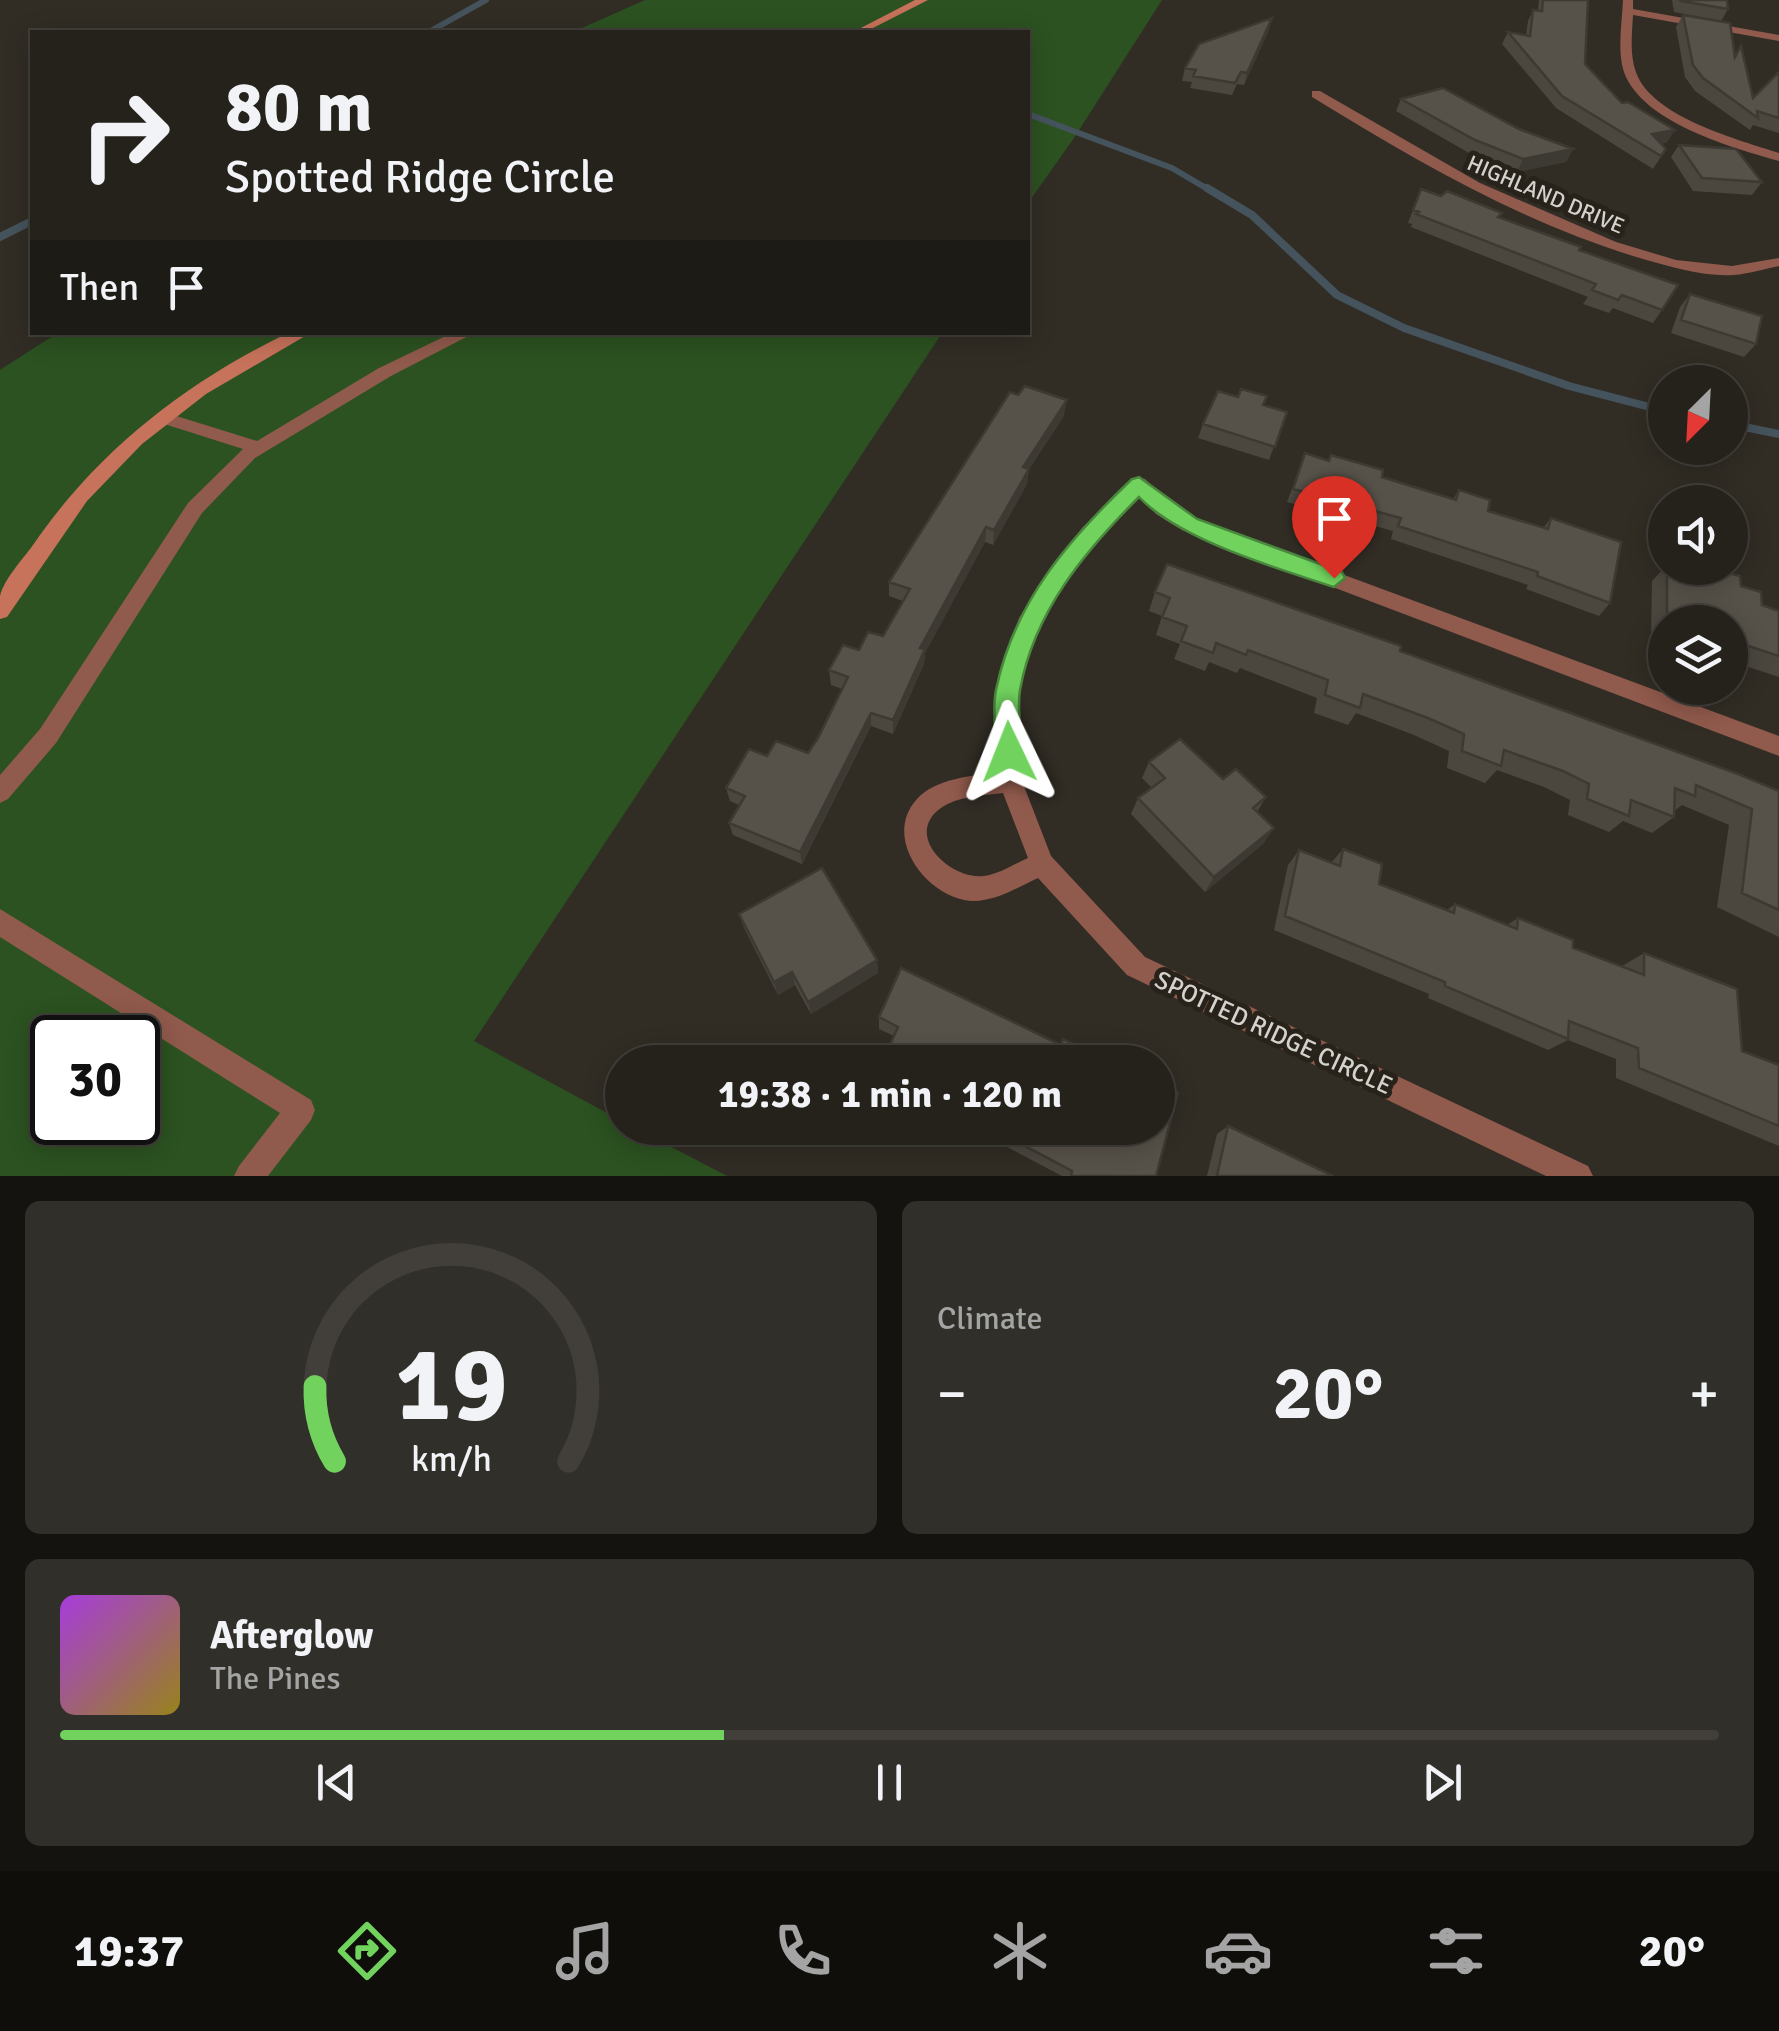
<!DOCTYPE html>
<meta charset="utf-8">
<style>
:root{--surface:#25221c;--page:#312f29;--text:#f1f3f6;--muted:#a3a4a3;--line:#423f3b;--accent:#71d25e}
body{margin:0;font-family:Signika,sans-serif;background:var(--page);color:var(--text);height:100vh;display:flex;flex-direction:column;font-size:38px;white-space:nowrap}
*{box-sizing:border-box;margin:0}
p{font-size:32px;color:var(--muted)}
.icon{flex:none;width:55px;height:55px;fill:none;stroke:currentColor;stroke-width:2;stroke-linecap:round;stroke-linejoin:round}
.map{position:relative;height:1176px;overflow:hidden}
.panel{display:flex;flex-direction:column;gap:25px;padding:25px;background:#14130f;flex:1}
.panel>*{flex:none}
.top-card{position:absolute;left:30px;top:30px;width:1000px;height:305px;border-radius:0px;box-shadow:0 5px 25px #0003,0 0 0 2px var(--line);background:#25221c;color:var(--text);overflow:hidden}
.needle{width:65px;rotate:204deg}
.fabs{position:absolute;left:1648px;top:365px;display:grid;gap:20px}
.fabs a{display:grid;place-items:center;width:100px;height:100px;border-radius:50%;background:var(--surface);box-shadow:0 5px 25px #0003,0 0 0 2px var(--line);font-size:50px}
.speed{position:absolute;left:30px;top:1015px;display:flex;gap:20px;font-size:50px;font-weight:700;text-align:center}
.speed>*{display:grid;place-content:center;width:130px;height:130px;border-radius:50%;background:var(--surface);box-shadow:0 5px 25px #0003,0 0 0 2px var(--line);line-height:1}
.speed .limit{border:5px solid #111;border-radius:15px;background:#fff;color:#111}
.pin{position:absolute;display:grid;place-items:center;width:85px;height:85px;color:#fff;margin:-102px -42px;border-radius:50% 50% 50% 0;rotate:-45deg;box-shadow:0 0 10px #0007}
.pin .icon{rotate:45deg}
.me{position:absolute;width:110px;margin:-55px;rotate:358deg;stroke-linejoin:round;filter:drop-shadow(0 0 8px #0008)}
.turn{display:flex;align-items:center;gap:35px;height:210px;padding:0 30px;font-size:45px}
.turn .icon{width:130px;height:130px;stroke-width:2.5}
.turn b{display:block;font-size:70px;line-height:85px}
.then{display:flex;align-items:center;height:95px;padding:0 30px;background:#0003;gap:20px;font-size:38px}
.big{font-size:75px;font-weight:800;line-height:1.1}
.panel .card{flex:1;display:flex;flex-direction:column;justify-content:center;gap:15px;min-width:0;padding:0 35px;border-radius:15px;background:var(--page)}
.panel .dial{align-items:center;gap:0}
.dial svg{height:260px;overflow:visible;fill:none;stroke:var(--line);stroke-width:7;stroke-linecap:round;text-anchor:middle}
.dial text{fill:var(--text);stroke:none}
.song{display:flex;align-items:center;gap:30px}
.cover{width:120px;height:120px;border-radius:15px;background:linear-gradient(135deg,hsl(280 70% 55%),hsl(50 70% 35%))}
.played{height:10px;border-radius:5px;background:linear-gradient(90deg,var(--accent) 40%,var(--line) 40%)}
.keys{display:flex;justify-content:space-around;direction:ltr}
.heat{display:flex;justify-content:space-between;align-items:center;font-size:55px;direction:ltr}
.panel .tiles{flex:1;display:grid;gap:25px;grid-template-columns:1fr 1fr}
.card:last-child{grid-column:span 2}
.trip{position:absolute;left:605px;top:1045px;width:570px;height:100px;border-radius:50px;background:var(--surface);box-shadow:0 5px 25px #0003,0 0 0 2px var(--line);font-weight:800;line-height:100px;text-align:center}
.tabs{display:flex;height:160px;justify-content:space-around;align-items:center;background:#0f0e0b;color:var(--muted)}
.tabs .icon{width:70px;height:70px}
.tabs .on{color:var(--accent)}
.tabs b{font-size:45px;color:var(--text)}
.map>svg:first-child{display:block}
</style>
<div class="map">
<svg width="1779" height="1176" viewBox="0 0 1779 1176">
<rect width="100%" height="100%" fill="#312d25"/>
<!-- green -->
<path fill="#2c5221" fill-rule="evenodd" d="M 645,0 L 1162,0 L 1074,138 L 1028,203 L 1028,32 L 573,32 Z
M 59,332 L 942,333 L 474,1041 L 622,1121 L 622,1128 L 635,1128 L 727,1176 L 0,1176 L 0,370 ZM 52,1038 L 138,1038 L 138,1122 L 52,1122 Z"/>
<g fill="none" stroke-linecap="round" stroke-linejoin="round">
<!-- stream-far1 -->
<path stroke="#45535d" stroke-width="6" d="M 429,32 L 486,0
M 1028,114 L 1172,168 L 1211,191"/>
<!-- stream -->
<path stroke="#45535d" stroke-width="8" d="M 1207,188 L 1252,215 L 1337,295 L 1404,328 L 1569,386 L 1665,411
M 0,237 L 32,221
M 1730,424 L 1779,434"/>
<!-- lane -->
<path fill="#905a4c" fill-rule="evenodd" d="M 454,332 L 476,332 L 391,376 L 255,458 L 202,513 L 56,743 L 8,799 L 0,803 L 0,775 L 40,729 L 188,503 L 243,449 L 158,422 L 155,418 L 158,414 L 170,414 L 257,441 L 379,368 Z
M 0,909 L 311,1100 L 315,1110 L 311,1120 L 268,1176 L 234,1176 L 239,1166 L 280,1113 L 0,937 Z"/>
<!-- street -->
<path fill="#905a4c" fill-rule="evenodd" d="M 1623,0 L 1633,0 L 1633,9 L 1779,35 L 1779,41 L 1633,15 C 1632,34 1629,59 1638,77 C 1657,118 1739,140 1779,153 L 1779,161 C 1733,148 1648,124 1626,77 C 1616,55 1622,24 1623,0 Z
M 1312,91 L 1320,91 L 1480,183 L 1616,242 L 1676,260 L 1732,266 L 1779,258 L 1779,266 C 1764,269 1748,274 1734,275 C 1704,277 1671,267 1643,259 C 1524,224 1416,161 1312,97 Z
M 1139,478 L 1145,479 L 1170,504 L 1196,520 L 1779,736 L 1779,756 L 1182,530 L 1156,514 L 1139,495 L 1096,538 L 1039,620 L 1018,693 L 1022,781 L 1051,856 L 1145,957 L 1588,1166 L 1593,1176 L 1546,1176 L 1127,975 L 1038,878 C 1016,888 990,905 964,900 C 923,892 883,836 917,799 C 936,778 973,776 998,772 L 996,693 L 1019,618 L 1082,528 L 1133,479 ZM 1003,793 L 1028,858 C 1014,864 999,874 984,876 C 953,880 907,840 936,812 C 953,796 981,796 1003,793 Z"/>
<!-- secondary -->
<path fill="#c7725b" fill-rule="evenodd" d="M 915,0 L 928,0 L 865,32 L 853,32 Z
M 290,332 L 312,332 L 206,394 L 142,444 L 87,501 L 7,617 L 0,619 C 0,612 0,603 0,596 C 4,579 23,559 33,545 C 98,450 188,381 290,332 Z"/>
</g>
<!-- wall -->
<path fill="#4b473f" d="M 1539,0 L 1588,0 L 1585,64 L 1622,103 L 1675,130 L 1667,142 L 1661,144 L 1666,149 L 1653,169 L 1556,108 L 1502,44 L 1508,32 L 1526,36 L 1528,21 L 1533,10 L 1538,10 Z
M 1672,0 L 1727,0 L 1728,9 L 1721,21 L 1674,12 Z
M 1683,15 L 1735,55 L 1741,46 L 1753,98 L 1779,72 L 1779,133 L 1753,125 L 1750,130 L 1695,91 L 1685,77 L 1676,27 Z
M 1269,30 L 1244,85 L 1237,84 L 1232,95 L 1190,88 L 1192,82 L 1182,81 L 1185,68 Z
M 1401,99 L 1519,129 L 1573,149 L 1566,162 L 1517,172 L 1469,153 L 1396,111 Z
M 1679,145 L 1762,182 L 1752,195 L 1693,191 L 1671,157 Z
M 1421,189 L 1502,213 L 1500,217 L 1579,250 L 1662,310 L 1653,323 L 1613,308 L 1609,313 L 1583,304 L 1588,297 L 1411,227 L 1412,224 L 1408,223 Z
M 1690,294 L 1756,344 L 1744,357 L 1671,333 L 1680,307 Z
M 1263,405 L 1287,412 L 1269,460 L 1198,438 L 1203,424 Z
M 1064,416 L 1029,469 L 1027,484 L 993,545 L 985,542 L 925,653 L 924,664 L 893,734 L 871,726 L 802,864 L 733,835 L 729,823 L 739,805 L 730,801 L 726,788 L 767,756 L 808,753 L 818,738 L 842,689 L 831,685 L 829,670 L 883,636 L 903,601 L 889,596 L 889,582 Z
M 1305,453 L 1328,460 L 1331,455 L 1382,477 L 1453,499 L 1459,490 L 1488,511 L 1543,528 L 1551,518 L 1610,603 L 1599,616 L 1526,589 L 1528,585 L 1391,539 L 1393,531 L 1287,502 Z
M 1665,567 L 1673,568 L 1697,574 L 1703,568 L 1711,568 L 1741,586 L 1762,605 L 1779,611 L 1779,677 L 1730,661 L 1730,622 L 1665,622 L 1665,641 L 1651,636 L 1652,581 Z
M 1155,592 L 1400,651 L 1779,791 L 1779,937 L 1717,907 L 1729,825 L 1682,805 L 1674,811 L 1674,817 L 1652,833 L 1623,821 L 1609,832 L 1568,815 L 1570,800 L 1544,787 L 1497,770 L 1485,783 L 1447,768 L 1449,751 L 1414,735 L 1356,713 L 1348,725 L 1314,713 L 1317,698 L 1240,668 L 1237,673 L 1209,662 L 1205,671 L 1174,659 L 1180,644 L 1156,635 L 1162,616 L 1149,611 Z
M 1149,762 L 1223,779 L 1266,797 L 1257,812 L 1274,828 L 1263,844 L 1205,892 L 1131,814 L 1138,798 L 1152,788 L 1142,778 Z
M 1343,849 L 1379,884 L 1447,910 L 1455,904 L 1507,925 L 1518,918 L 1573,948 L 1622,966 L 1644,953 L 1742,1051 L 1779,1065 L 1779,1146 L 1616,1078 L 1616,1059 L 1568,1040 L 1548,1050 L 1428,998 L 1429,994 L 1274,930 L 1288,865 L 1299,850 L 1331,863 Z
M 739,914 L 877,960 L 878,973 L 811,1014 L 795,985 L 778,995 L 744,928 Z
M 879,1017 L 1060,1045 L 894,1036 L 879,1029 Z
M 1228,1126 L 1333,1176 L 1207,1176 L 1217,1134 Z
M 971,1128 L 1158,1128 L 1156,1176 L 1062,1176 Z"/>
<!-- shaded-wall -->
<path fill="#3d3933" d="M 1272,18 L 1269,30 L 1244,85 L 1247,73 Z
M 1675,130 L 1667,142 L 1644,147 L 1652,134 Z
M 1573,149 L 1566,162 L 1517,172 L 1523,159 Z
M 1067,400 L 1064,416 L 1020,482 L 1023,467 Z
M 1029,469 L 1027,484 L 993,545 L 994,530 Z
M 986,527 L 985,542 L 925,653 L 924,664 L 893,734 L 893,720 L 920,648 Z
M 871,713 L 871,726 L 802,864 L 800,852 Z
M 1274,828 L 1263,844 L 1205,892 L 1214,877 Z
M 877,960 L 878,973 L 811,1014 L 808,1002 Z
M 792,972 L 795,985 L 778,995 L 774,982 Z"/>
<!-- building -->
<path fill="#575249" stroke="#3d3933" stroke-width="2.5" d="M 1543,0 L 1588,0 L 1585,64 L 1622,103 L 1628,102 L 1675,130 L 1652,134 L 1666,149 L 1661,156 L 1562,96 L 1508,32 L 1530,36 L 1533,10 L 1542,11 Z
M 1680,0 L 1727,0 L 1728,9 L 1681,1 Z
M 1683,15 L 1730,23 L 1735,57 L 1741,46 L 1753,98 L 1779,72 L 1779,118 L 1757,111 L 1758,118 L 1703,78 L 1693,65 Z
M 1272,18 L 1247,73 L 1241,72 L 1235,83 L 1193,76 L 1196,70 L 1185,68 L 1199,44 Z
M 1443,88 L 1519,129 L 1573,149 L 1523,159 L 1475,140 L 1401,99 Z
M 1679,145 L 1736,149 L 1762,182 L 1702,178 Z
M 1421,189 L 1441,196 L 1447,191 L 1502,213 L 1498,217 L 1581,247 L 1579,250 L 1678,285 L 1662,310 L 1622,295 L 1618,300 L 1592,290 L 1596,284 L 1416,214 L 1419,212 L 1413,210 Z
M 1690,294 L 1762,316 L 1756,344 L 1681,320 Z
M 1025,386 L 1067,400 L 1023,467 L 1029,469 L 994,530 L 986,527 L 920,648 L 925,649 L 893,720 L 871,713 L 800,852 L 729,823 L 745,796 L 726,788 L 749,749 L 767,756 L 776,741 L 808,753 L 818,738 L 848,677 L 829,670 L 843,645 L 859,650 L 868,632 L 883,636 L 910,589 L 889,582 L 1010,392 L 1018,395 Z
M 1241,389 L 1267,396 L 1263,405 L 1287,412 L 1275,447 L 1203,424 L 1218,391 L 1238,397 Z
M 1305,453 L 1329,461 L 1331,455 L 1383,470 L 1382,477 L 1456,500 L 1459,490 L 1490,500 L 1488,511 L 1548,529 L 1551,518 L 1621,542 L 1610,603 L 1537,576 L 1538,572 L 1398,526 L 1401,518 L 1293,489 Z
M 1167,564 L 1401,646 L 1400,651 L 1738,774 L 1779,791 L 1779,910 L 1742,893 L 1752,809 L 1696,785 L 1695,796 L 1675,788 L 1674,817 L 1631,800 L 1629,816 L 1587,799 L 1589,784 L 1563,771 L 1504,750 L 1501,766 L 1462,751 L 1464,734 L 1428,718 L 1363,694 L 1360,708 L 1325,695 L 1328,680 L 1248,650 L 1246,655 L 1216,643 L 1213,653 L 1181,641 L 1187,626 L 1162,617 L 1170,598 L 1155,592 Z
M 1667,568 L 1673,568 L 1705,577 L 1705,568 L 1711,568 L 1740,576 L 1741,586 L 1761,592 L 1762,605 L 1779,611 L 1779,656 L 1730,640 L 1730,622 L 1673,622 L 1667,621 Z
M 1180,739 L 1223,779 L 1236,769 L 1266,797 L 1253,808 L 1274,828 L 1214,877 L 1138,798 L 1165,778 L 1149,762 Z
M 1343,849 L 1382,864 L 1379,884 L 1454,913 L 1455,904 L 1517,929 L 1518,918 L 1573,940 L 1573,948 L 1644,975 L 1644,953 L 1737,989 L 1742,1051 L 1779,1065 L 1779,1126 L 1639,1068 L 1638,1048 L 1569,1021 L 1568,1039 L 1445,986 L 1445,982 L 1285,916 L 1299,850 L 1340,866 Z
M 822,868 L 877,960 L 808,1002 L 792,972 L 774,982 L 739,914 Z
M 901,968 L 1061,1045 L 1063,1039 L 1112,1062 L 882,1062 L 898,1027 L 879,1017 Z
M 1158,1084 L 1178,1093 L 1156,1176 L 1071,1176 L 1072,1171 L 991,1128 L 1158,1128 Z
M 1228,1126 L 1333,1176 L 1217,1176 Z"/>
<!-- route -->
<path fill="#71d25e" stroke="#49883d" stroke-width="2.5" d="M 1139,477 L 1197,519 L 1342,572 L 1345,578 L 1334,587 C 1276,568 1180,540 1139,497 C 1084,552 1034,612 1020,690 C 1017,709 1021,732 1022,752 L 1018,760 L 1009,763 L 1000,760 L 996,752 C 996,732 992,709 996,690 C 1014,602 1068,540 1132,479 Z"/>
<g text-anchor="middle" stroke-width="10" stroke-linejoin="round" paint-order="stroke">
<!-- far-street labels -->
<g font-size="22" fill="#d5d2cd" stroke="#27231b">
<text transform="translate(1546 194) rotate(23)" y="8">HIGHLAND DRIVE</text>
</g>
<!-- street labels -->
<g font-size="25" fill="#d5d2cd" stroke="#27231b">
<text transform="translate(1274 1032) rotate(25)" y="9">SPOTTED RIDGE CIRCLE</text>
</g>
</g>
</svg>
<div class="fabs">
<a><svg class="needle" viewBox="-14 -14 28 28"><path d="M0-13l5 13h-10z" fill="#e53935"/><path d="M0 13l5-13h-10z" fill="#a3a4a3"/></svg></a>
<a><svg class="icon" aria-label="sound" viewBox="0 0 24 24"><path d="M4 9h4l5-4v14l-5-4H4zM17 9q2 3 0 6"/></svg></a>
<a><svg class="icon" aria-label="layers" viewBox="0 0 24 24"><path d="M12 4l9 5-9 5-9-5zM3 14l9 5 9-5"/></svg></a>
</div>
<div class="speed"><div class="limit">30</div></div>
<div class="pin" style="left:1334px;top:578px;background:#d93025"><svg class="icon" aria-label="arrive" viewBox="0 0 24 24"><path d="M6 21V4h12l-3 4 3 4H6"/></svg></div>
<svg class="me" style="left:1009px;top:752px" viewBox="-20 -20 40 40"><path d="M0-17L14 15 0 8-14 15z" fill="#71d25e" stroke="#fff" stroke-width="4"/></svg>
<div class="trip">19:38 · 1 min · 120 m</div>
<div class="top-card">
<div class="turn"><svg class="icon" aria-label="right" viewBox="0 0 24 24"><path d="M7 20v-9h11M14 6l5 5-5 5"/></svg><div><b>80 m</b>Spotted Ridge Circle</div></div>
<div class="then">Then<svg class="icon" aria-label="arrive" viewBox="0 0 24 24"><path d="M6 21V4h12l-3 4 3 4H6"/></svg></div>
</div>
</div>
<section class="panel">
<div class="tiles">
<div class="card dial"><svg viewBox="0 0 100 80">
<path d="M14 69A42 42 0 1 1 86 69"/>
<path d="M14 69A42 42 0 0 1 8 46" stroke="#71d25e"/>
<text x="50" y="56" font-size="32" font-weight="700">19</text>
<text x="50" y="72" font-size="11">km/h</text>
</svg></div>
<div class="card"><p>Climate</p>
<div class="heat"><a>−</a><b class="big">20°</b><a>+</a></div>
</div>
<div class="card">
<div class="song"><i class="cover"></i><div><b>Afterglow</b><p>The Pines</p></div></div>
<div class="played"></div>
<div class="keys"><svg class="icon" aria-label="previous" viewBox="0 0 24 24"><path d="M18 5L8 12l10 7zM5 5v14"/></svg><svg class="icon" aria-label="pause" viewBox="0 0 24 24"><path d="M8 5v14M16 5v14"/></svg><svg class="icon" aria-label="next" viewBox="0 0 24 24"><path d="M6 5l10 7-10 7zM19 5v14"/></svg></div>
</div>
</div>
</section>
<nav class="tabs">
<b>19:37</b>
<svg class="icon on" aria-label="directions" viewBox="0 0 24 24"><path d="M12 3l9 9-9 9-9-9zM9 14v-3h6M13 9l2 2-2 2"/></svg>
<svg class="icon" aria-label="music" viewBox="0 0 24 24"><path d="M9 18V5l10-2v13"/><circle cx="6" cy="18" r="3"/><circle cx="16" cy="16" r="3"/></svg>
<svg class="icon" aria-label="phone" viewBox="0 0 24 24"><path d="M5 4h4l2 5-3 2q2 4 5 5l2-3 5 2v4C11 20 4 13 5 4z"/></svg>
<svg class="icon" aria-label="climate" viewBox="0 0 24 24"><path d="M12 3v18M4 7l16 10M4 17L20 7"/></svg>
<svg class="icon" aria-label="car" viewBox="0 0 24 24"><path d="M5 17H2v-5l4-1 3-4h7l3 4 3 1v5h-3M9 17h6M6 11h13"/><circle cx="7" cy="17" r="2"/><circle cx="17" cy="17" r="2"/></svg>
<svg class="icon" aria-label="filters" viewBox="0 0 24 24"><path d="M4 7h16M4 17h16"/><circle cx="9" cy="7" r="2"/><circle cx="15" cy="17" r="2"/></svg>
<b>20°</b>
</nav>
